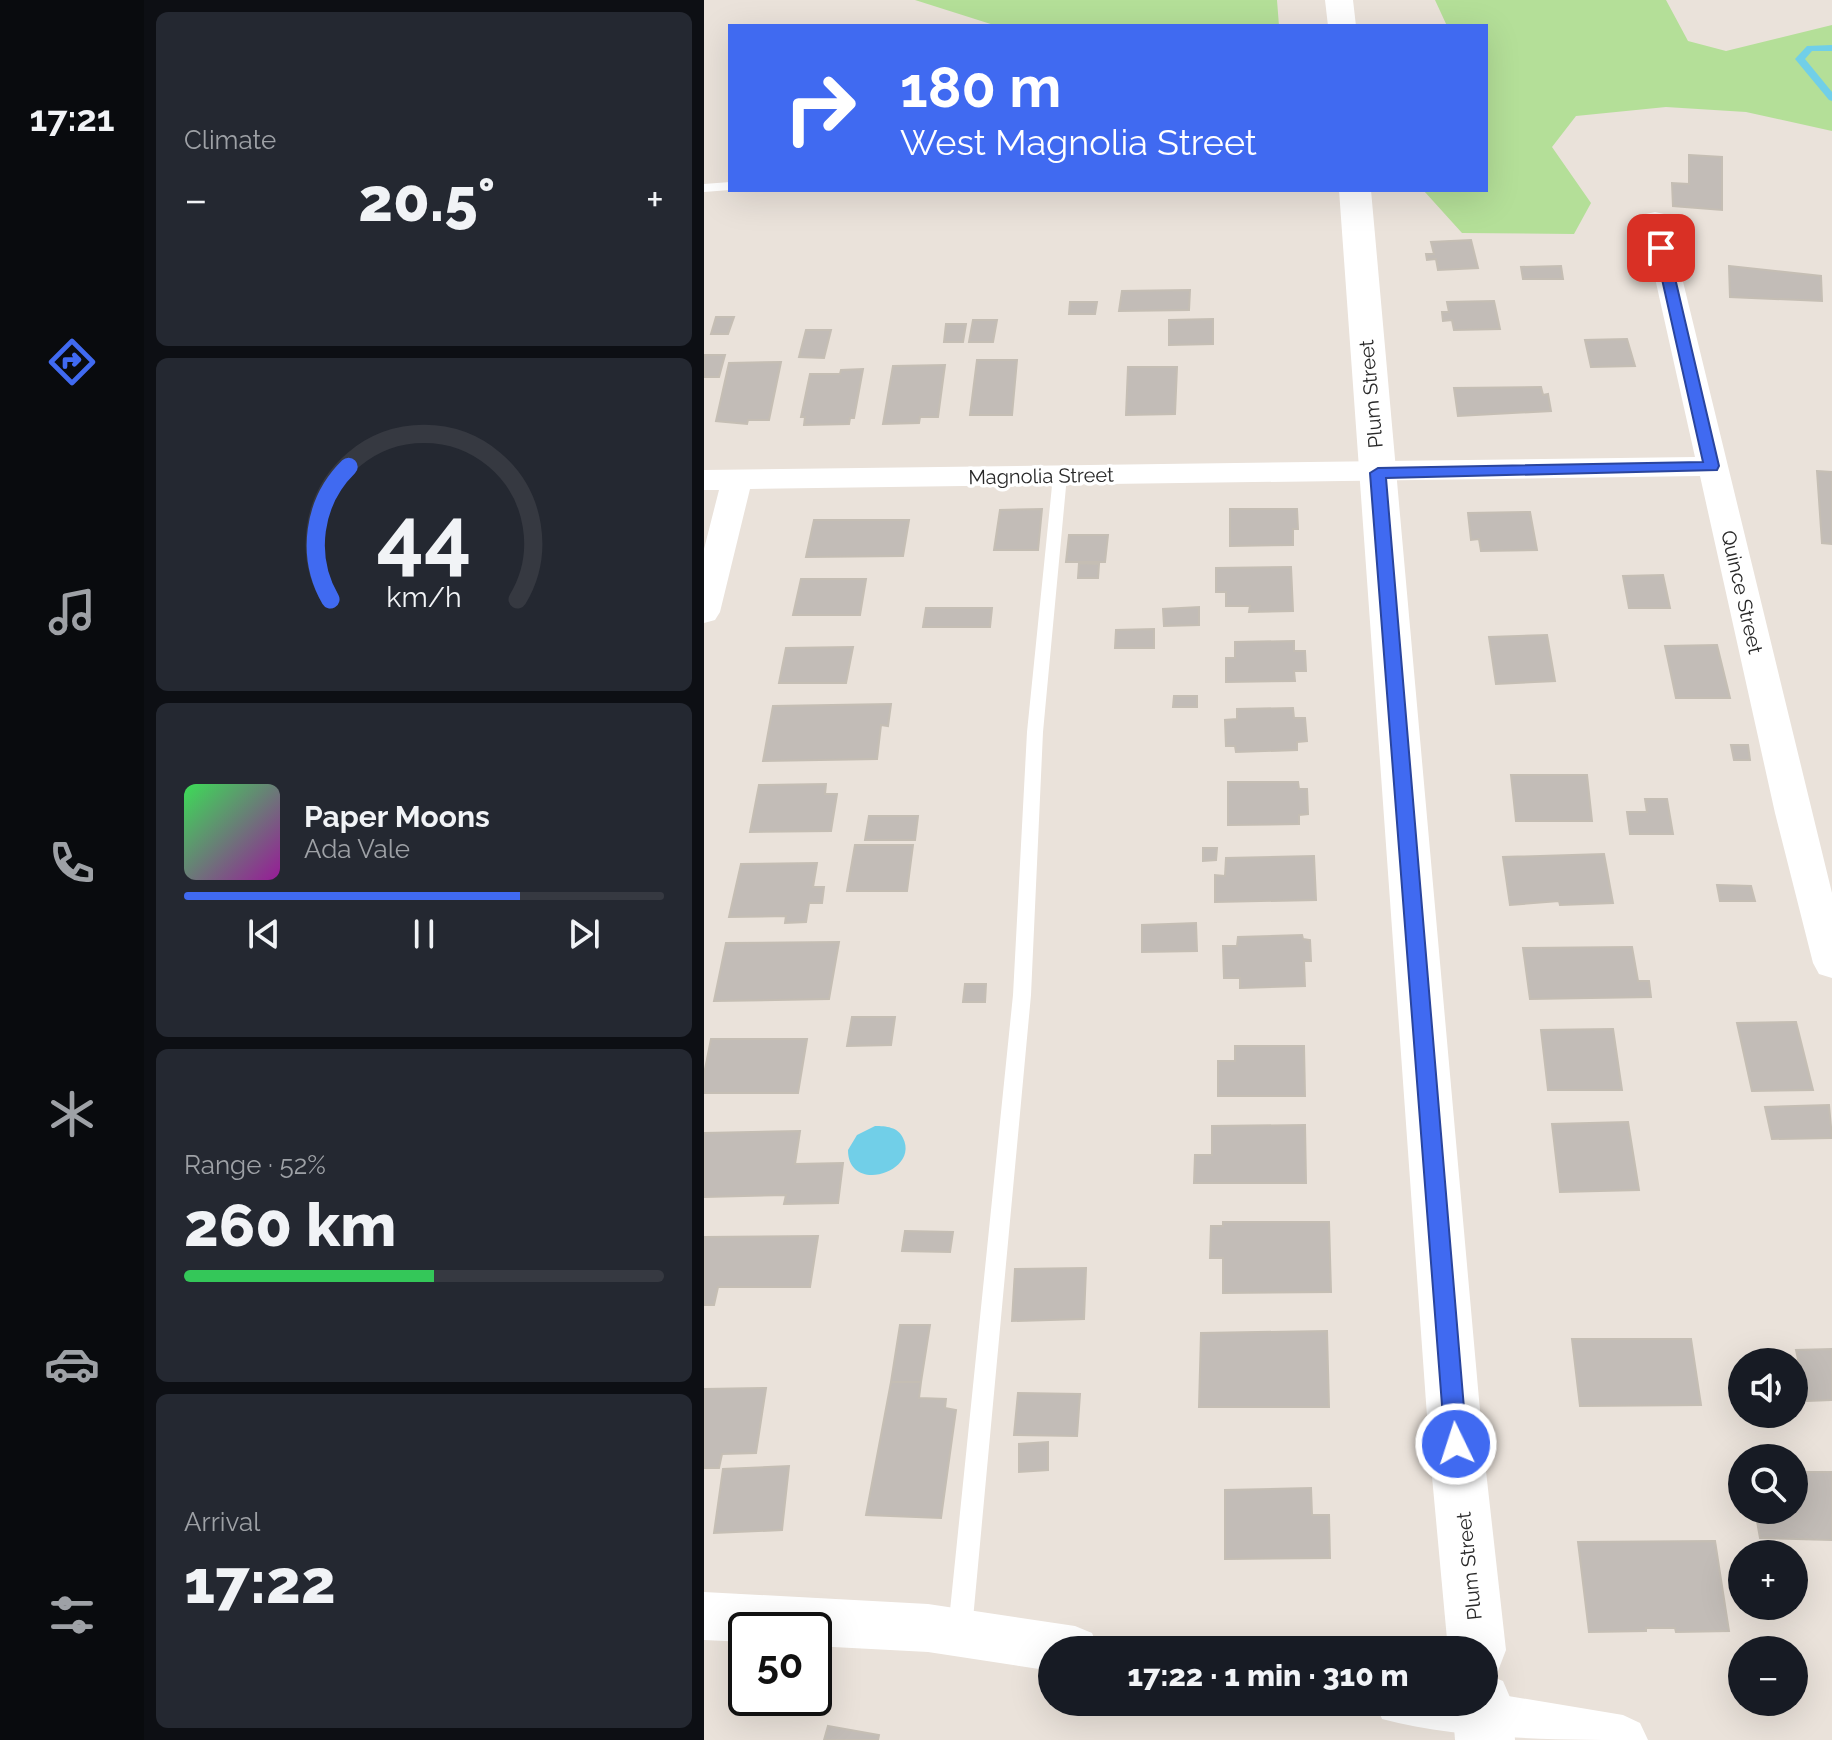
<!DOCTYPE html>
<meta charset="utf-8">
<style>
:root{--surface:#171b24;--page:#242831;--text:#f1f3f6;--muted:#9ea1a6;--line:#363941;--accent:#406af1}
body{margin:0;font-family:Raleway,sans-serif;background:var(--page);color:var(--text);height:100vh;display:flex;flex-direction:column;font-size:30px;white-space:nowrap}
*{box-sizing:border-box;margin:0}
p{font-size:26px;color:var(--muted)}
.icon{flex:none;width:44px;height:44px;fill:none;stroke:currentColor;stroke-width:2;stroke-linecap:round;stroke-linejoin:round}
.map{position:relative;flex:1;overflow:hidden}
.panel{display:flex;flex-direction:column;gap:12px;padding:12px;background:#0d0f14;width:560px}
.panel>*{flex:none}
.hud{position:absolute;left:24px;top:24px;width:760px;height:168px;border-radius:0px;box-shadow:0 8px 32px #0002;background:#406af1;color:#fff;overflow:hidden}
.controls{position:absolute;left:1024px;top:1348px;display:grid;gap:16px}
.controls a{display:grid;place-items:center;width:80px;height:80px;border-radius:50%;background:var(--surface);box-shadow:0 8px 32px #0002;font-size:40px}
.speed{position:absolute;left:24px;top:1612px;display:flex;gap:16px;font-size:40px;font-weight:700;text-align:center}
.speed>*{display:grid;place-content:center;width:104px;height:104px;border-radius:50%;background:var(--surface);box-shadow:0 8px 32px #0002;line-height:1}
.speed .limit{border:4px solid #111;border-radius:12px;background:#fff;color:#111}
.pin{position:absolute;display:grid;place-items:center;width:68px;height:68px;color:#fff;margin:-34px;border-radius:16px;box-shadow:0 4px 12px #0006}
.me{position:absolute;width:88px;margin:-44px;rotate:356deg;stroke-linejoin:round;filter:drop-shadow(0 0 6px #0008)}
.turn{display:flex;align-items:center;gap:28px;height:168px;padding:0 40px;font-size:36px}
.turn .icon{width:104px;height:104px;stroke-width:2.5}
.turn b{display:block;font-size:56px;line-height:68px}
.big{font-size:60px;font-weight:800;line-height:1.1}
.panel .widget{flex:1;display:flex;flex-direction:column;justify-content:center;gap:12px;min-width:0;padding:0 28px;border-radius:12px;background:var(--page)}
.panel .dial{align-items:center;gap:0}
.dial svg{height:208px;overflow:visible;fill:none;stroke:var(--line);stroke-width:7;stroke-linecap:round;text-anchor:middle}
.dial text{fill:var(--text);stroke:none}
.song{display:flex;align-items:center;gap:24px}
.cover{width:96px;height:96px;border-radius:12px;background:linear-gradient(135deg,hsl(130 70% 55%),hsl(300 70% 35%))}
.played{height:8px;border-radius:4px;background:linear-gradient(90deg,var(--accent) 70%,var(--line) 70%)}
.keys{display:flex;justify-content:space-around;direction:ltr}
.heat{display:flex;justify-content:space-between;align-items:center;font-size:44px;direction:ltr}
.charge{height:12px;border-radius:6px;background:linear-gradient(90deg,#34c759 52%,var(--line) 0)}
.trip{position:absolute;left:334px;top:1636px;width:460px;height:80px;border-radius:40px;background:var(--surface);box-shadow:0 8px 32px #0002;font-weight:800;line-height:80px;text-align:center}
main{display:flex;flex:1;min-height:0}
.dock{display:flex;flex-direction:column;width:144px;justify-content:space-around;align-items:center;background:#090b0e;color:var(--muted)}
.dock .icon{width:56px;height:56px}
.dock .active{color:var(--accent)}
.dock b{font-size:36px;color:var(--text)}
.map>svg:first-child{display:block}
</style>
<main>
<nav class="dock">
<b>17:21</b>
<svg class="icon active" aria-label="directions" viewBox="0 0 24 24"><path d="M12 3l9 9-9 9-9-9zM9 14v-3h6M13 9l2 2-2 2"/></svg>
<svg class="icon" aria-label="music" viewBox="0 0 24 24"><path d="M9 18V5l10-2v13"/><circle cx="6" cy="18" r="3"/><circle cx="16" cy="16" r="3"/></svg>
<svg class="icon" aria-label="phone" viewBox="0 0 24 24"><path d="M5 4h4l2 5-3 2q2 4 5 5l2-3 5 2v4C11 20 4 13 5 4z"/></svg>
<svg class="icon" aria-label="climate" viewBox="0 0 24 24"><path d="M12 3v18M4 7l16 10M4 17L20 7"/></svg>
<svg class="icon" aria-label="car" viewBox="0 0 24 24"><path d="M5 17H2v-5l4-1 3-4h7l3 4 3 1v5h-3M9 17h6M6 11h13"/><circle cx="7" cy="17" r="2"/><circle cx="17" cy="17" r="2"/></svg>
<svg class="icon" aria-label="filters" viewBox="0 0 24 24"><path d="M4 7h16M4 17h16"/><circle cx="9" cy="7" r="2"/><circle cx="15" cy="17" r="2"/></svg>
</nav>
<section class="panel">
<div class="widget"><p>Climate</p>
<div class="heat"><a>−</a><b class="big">20.5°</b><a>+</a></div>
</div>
<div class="widget dial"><svg viewBox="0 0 100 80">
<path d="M14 69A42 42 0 1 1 86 69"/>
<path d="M14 69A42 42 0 0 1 21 18" stroke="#406af1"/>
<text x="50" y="56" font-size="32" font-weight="700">44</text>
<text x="50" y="72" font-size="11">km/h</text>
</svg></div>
<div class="widget">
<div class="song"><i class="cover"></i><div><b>Paper Moons</b><p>Ada Vale</p></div></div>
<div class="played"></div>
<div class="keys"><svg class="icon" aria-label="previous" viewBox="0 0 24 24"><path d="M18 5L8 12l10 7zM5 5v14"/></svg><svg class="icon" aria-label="pause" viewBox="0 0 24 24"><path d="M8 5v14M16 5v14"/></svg><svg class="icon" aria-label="next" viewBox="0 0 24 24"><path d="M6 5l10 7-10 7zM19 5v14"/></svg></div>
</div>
<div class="widget"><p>Range · 52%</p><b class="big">260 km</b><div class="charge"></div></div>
<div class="widget"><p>Arrival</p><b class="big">17:22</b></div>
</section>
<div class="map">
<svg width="1128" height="1740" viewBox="0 0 1128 1740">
<rect width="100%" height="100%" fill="#eae2da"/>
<!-- green -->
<path fill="#b4df98" d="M 211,0 L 573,0 L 575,26 L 293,26 Z
M 731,0 L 962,0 L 984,41 L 1022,51 L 1128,25 L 1128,131 L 1042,112 L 962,107 L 872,116 L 848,147 L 887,203 L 870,234 L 758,233 L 720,191 L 782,190 L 782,26 L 743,26 Z"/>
<!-- water -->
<path fill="#71cfe8" d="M 171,1126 C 182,1126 194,1127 199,1138 C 216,1172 144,1195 144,1150 L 153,1135 Z"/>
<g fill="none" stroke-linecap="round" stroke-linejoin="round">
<!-- stream -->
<path fill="#71cfe8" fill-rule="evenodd" d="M 1128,45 L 1128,51 L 1108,51 L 1101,59 L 1128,92 L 1128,101 L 1125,100 L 1091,59 L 1103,46 Z"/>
</g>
<!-- building -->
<path fill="#c2bcb7" stroke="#c5beb4" stroke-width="2" d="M 985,155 L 1018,157 L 1018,210 L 969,206 L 968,183 L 985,184 Z
M 767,240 L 774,268 L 734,270 L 732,259 L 723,260 L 722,254 L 730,254 L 727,242 Z
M 857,266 L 859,279 L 819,279 L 817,267 Z
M 1025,266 L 1117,276 L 1118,301 L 1026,297 Z
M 486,290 L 485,310 L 415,311 L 418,291 Z
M 790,301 L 796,329 L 750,330 L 748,320 L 739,321 L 738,312 L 745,312 L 743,302 Z
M 366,302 L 393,302 L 391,314 L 365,314 Z
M 12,317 L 30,317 L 24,334 L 7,334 Z
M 509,319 L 509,344 L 465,345 L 465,320 Z
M 269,320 L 293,320 L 289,342 L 265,342 Z
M 242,324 L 262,324 L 259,342 L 240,342 Z
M 102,330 L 127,330 L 120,358 L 95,357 Z
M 923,339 L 931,366 L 887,367 L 881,340 Z
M 0,355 L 21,355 L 15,377 L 0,377 Z
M 273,360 L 313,360 L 308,415 L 266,415 Z
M 77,362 L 65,420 L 44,420 L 43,424 L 12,421 L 25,363 Z
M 241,365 L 234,417 L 216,417 L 215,423 L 179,424 L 189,366 Z
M 424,367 L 473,367 L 471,414 L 422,415 Z
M 159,369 L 150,418 L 146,418 L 145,424 L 100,425 L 101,417 L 97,417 L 106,374 L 136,374 L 137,370 Z
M 837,387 L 839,395 L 844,394 L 847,411 L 754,416 L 750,388 Z
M 1113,471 L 1128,472 L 1128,544 L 1118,543 Z
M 338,509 L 334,550 L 290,550 L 296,510 Z
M 526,509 L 593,509 L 594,529 L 589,529 L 589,545 L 526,546 Z
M 826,512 L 833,550 L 777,551 L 775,539 L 767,540 L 764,513 Z
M 110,520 L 205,520 L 199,556 L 102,557 Z
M 365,535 L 404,535 L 401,562 L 362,562 Z
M 375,563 L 395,564 L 394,578 L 374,578 Z
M 587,567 L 589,611 L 545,612 L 546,606 L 522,606 L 522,592 L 512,592 L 512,568 Z
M 959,575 L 966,608 L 925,608 L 919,576 Z
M 97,579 L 162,579 L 156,615 L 89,615 Z
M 495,607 L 495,625 L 460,626 L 459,609 Z
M 222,608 L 288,608 L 286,627 L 219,627 Z
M 450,629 L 450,648 L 411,648 L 412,630 Z
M 843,635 L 851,681 L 792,684 L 785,637 Z
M 590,641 L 590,651 L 601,651 L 602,671 L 590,671 L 591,681 L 522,682 L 522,658 L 531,658 L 531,642 Z
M 1013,645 L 1026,698 L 972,698 L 961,646 Z
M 149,647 L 142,683 L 75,683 L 82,648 Z
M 470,696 L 493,696 L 493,707 L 469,707 Z
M 187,704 L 184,726 L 177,725 L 173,759 L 59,761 L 69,706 Z
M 589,708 L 590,718 L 601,718 L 603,741 L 593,742 L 593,750 L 532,752 L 531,746 L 522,746 L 521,720 L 533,719 L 533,709 Z
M 1027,745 L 1044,745 L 1046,760 L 1030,760 Z
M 807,775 L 883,775 L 888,821 L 812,821 Z
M 524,782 L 594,782 L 595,789 L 603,789 L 604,814 L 595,815 L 595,824 L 524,825 Z
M 122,784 L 121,794 L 133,794 L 127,831 L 46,832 L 55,785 Z
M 941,799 L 963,799 L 969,834 L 926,834 L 923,812 L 943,812 Z
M 165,816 L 214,816 L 211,840 L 161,840 Z
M 151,845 L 209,845 L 203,891 L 143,891 Z
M 499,848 L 513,848 L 512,860 L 499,861 Z
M 900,854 L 909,903 L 856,905 L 855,901 L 806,905 L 799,857 Z
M 610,856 L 612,900 L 511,902 L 511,875 L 521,876 L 522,858 Z
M 113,863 L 109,887 L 120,887 L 118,903 L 105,903 L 102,922 L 81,923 L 82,916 L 25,917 L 37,864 Z
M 1013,885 L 1047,886 L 1051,901 L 1016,901 Z
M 492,923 L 493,951 L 438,952 L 438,925 Z
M 598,935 L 599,939 L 606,940 L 607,961 L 600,961 L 601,986 L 536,988 L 536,978 L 520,978 L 519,946 L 533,946 L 534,937 Z
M 135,942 L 125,999 L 10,1001 L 22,943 Z
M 928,947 L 934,981 L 945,981 L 947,997 L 826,999 L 819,948 Z
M 261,984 L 282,984 L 281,1002 L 259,1002 Z
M 148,1017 L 191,1017 L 187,1045 L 143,1046 Z
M 1092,1022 L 1109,1090 L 1048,1091 L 1033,1023 Z
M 909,1029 L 918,1090 L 844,1090 L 837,1030 Z
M 7,1039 L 103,1039 L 94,1093 L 0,1093 L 0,1074 Z
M 531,1046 L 600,1046 L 601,1096 L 514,1096 L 514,1061 L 531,1061 Z
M 1125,1105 L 1128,1138 L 1068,1139 L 1061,1107 Z
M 924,1122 L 935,1190 L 856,1192 L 848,1124 Z
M 601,1125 L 602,1183 L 490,1183 L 491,1155 L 508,1155 L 508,1126 Z
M 96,1131 L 91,1164 L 139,1163 L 134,1203 L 80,1204 L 82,1195 L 0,1197 L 0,1133 Z
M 519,1222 L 625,1222 L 627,1292 L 519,1293 L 519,1258 L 506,1258 L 507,1226 L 519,1226 Z
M 201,1231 L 249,1232 L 246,1252 L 198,1251 Z
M 114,1236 L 106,1287 L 14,1287 L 10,1305 L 0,1305 L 0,1237 Z
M 382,1268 L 380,1319 L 308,1321 L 311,1269 Z
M 196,1325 L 226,1325 L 217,1382 L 187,1382 Z
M 623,1331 L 625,1407 L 495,1407 L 497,1333 Z
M 868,1339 L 987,1339 L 997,1405 L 876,1406 Z
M 1128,1349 L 1128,1400 L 1103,1401 L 1092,1350 Z
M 187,1382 L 217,1382 L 215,1398 L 242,1399 L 241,1408 L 252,1410 L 237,1518 L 162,1515 Z
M 62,1388 L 52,1453 L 18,1454 L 15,1468 L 0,1468 L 0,1389 Z
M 314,1393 L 376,1394 L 373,1436 L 310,1435 Z
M 344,1442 L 344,1470 L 315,1472 L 315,1444 Z
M 85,1466 L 78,1530 L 10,1533 L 19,1469 Z
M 1090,1472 L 1128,1472 L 1128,1540 L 1056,1538 L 1051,1510 L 1090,1510 Z
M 607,1488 L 608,1515 L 625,1515 L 626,1558 L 521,1559 L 521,1490 Z
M 1011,1541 L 1025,1631 L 972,1632 L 971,1628 L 942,1628 L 942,1631 L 885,1632 L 874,1542 Z
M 124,1726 L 175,1735 L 174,1740 L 120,1740 Z"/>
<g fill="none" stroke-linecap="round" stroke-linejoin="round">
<!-- service -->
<path fill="#fff" fill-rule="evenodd" d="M 26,182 L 26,190 L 0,192 L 0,184 Z
M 356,471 L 363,476 L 339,732 L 327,995 L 268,1630 L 264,1638 L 256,1642 L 248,1638 L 244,1630 L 309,995 L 323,732 L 349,476 Z"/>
<!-- minor -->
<path fill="#fff" fill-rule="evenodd" d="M 951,212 L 960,214 L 964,220 L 1128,893 L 1128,978 L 1115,974 L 1109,963 L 1071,813 L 996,476 L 46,489 L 16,612 L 11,620 L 0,623 L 0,549 L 15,490 L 0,490 L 0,470 L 991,457 L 938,220 L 942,214 Z
M 0,1592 L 224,1604 L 371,1626 L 388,1633 L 395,1650 L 348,1650 L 348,1671 L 224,1652 L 110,1646 L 110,1630 L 42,1630 L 42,1642 L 0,1640 Z
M 780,1692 L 919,1715 L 936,1723 L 944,1740 C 860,1740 756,1740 678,1719 L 671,1702 L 780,1702 Z"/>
<!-- secondary -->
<path fill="#fff" fill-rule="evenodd" d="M 621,0 L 649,0 L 652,26 L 624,26 Z
M 635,190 L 667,190 L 779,1444 L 802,1650 L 794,1671 L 784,1675 L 799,1681 L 808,1702 L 811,1740 L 751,1740 L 748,1702 L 780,1702 L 780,1650 L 744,1650 L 725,1444 Z"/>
</g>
<!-- route -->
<path fill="#406af1" stroke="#2a459d" stroke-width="2" d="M 957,244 L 964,248 L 1015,466 L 1013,470 L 682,478 L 763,1444 L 760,1451 L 752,1455 L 744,1451 L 741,1444 L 666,473 L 674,468 L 999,462 L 951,248 Z"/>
<g text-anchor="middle" stroke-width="7" stroke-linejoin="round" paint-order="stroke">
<!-- street labels -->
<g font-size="20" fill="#282828" stroke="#fff">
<text transform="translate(667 394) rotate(-95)" y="7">Plum Street</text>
<text transform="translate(337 476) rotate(-1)" y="7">Magnolia Street</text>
<text transform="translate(1038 592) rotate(77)" y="7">Quince Street</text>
<text transform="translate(765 1566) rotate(-96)" y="7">Plum Street</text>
</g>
</g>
</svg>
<div class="controls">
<a><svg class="icon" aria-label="sound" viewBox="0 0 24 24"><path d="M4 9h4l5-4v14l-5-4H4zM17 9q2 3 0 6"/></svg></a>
<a><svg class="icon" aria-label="search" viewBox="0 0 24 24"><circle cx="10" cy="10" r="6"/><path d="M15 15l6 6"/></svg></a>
<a>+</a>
<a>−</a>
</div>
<div class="speed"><div class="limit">50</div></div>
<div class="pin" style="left:957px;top:248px;background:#d93025"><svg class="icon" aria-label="arrive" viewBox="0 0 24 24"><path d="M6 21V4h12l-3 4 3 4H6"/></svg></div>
<svg class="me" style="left:752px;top:1444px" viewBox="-20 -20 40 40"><circle r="17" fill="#406af1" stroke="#fff" stroke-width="3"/><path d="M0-11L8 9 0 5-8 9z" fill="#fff"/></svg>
<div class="trip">17:22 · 1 min · 310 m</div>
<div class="hud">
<div class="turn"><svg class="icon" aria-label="right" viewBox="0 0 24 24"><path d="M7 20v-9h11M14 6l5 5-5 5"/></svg><div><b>180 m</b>West Magnolia Street</div></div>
</div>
</div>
</main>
